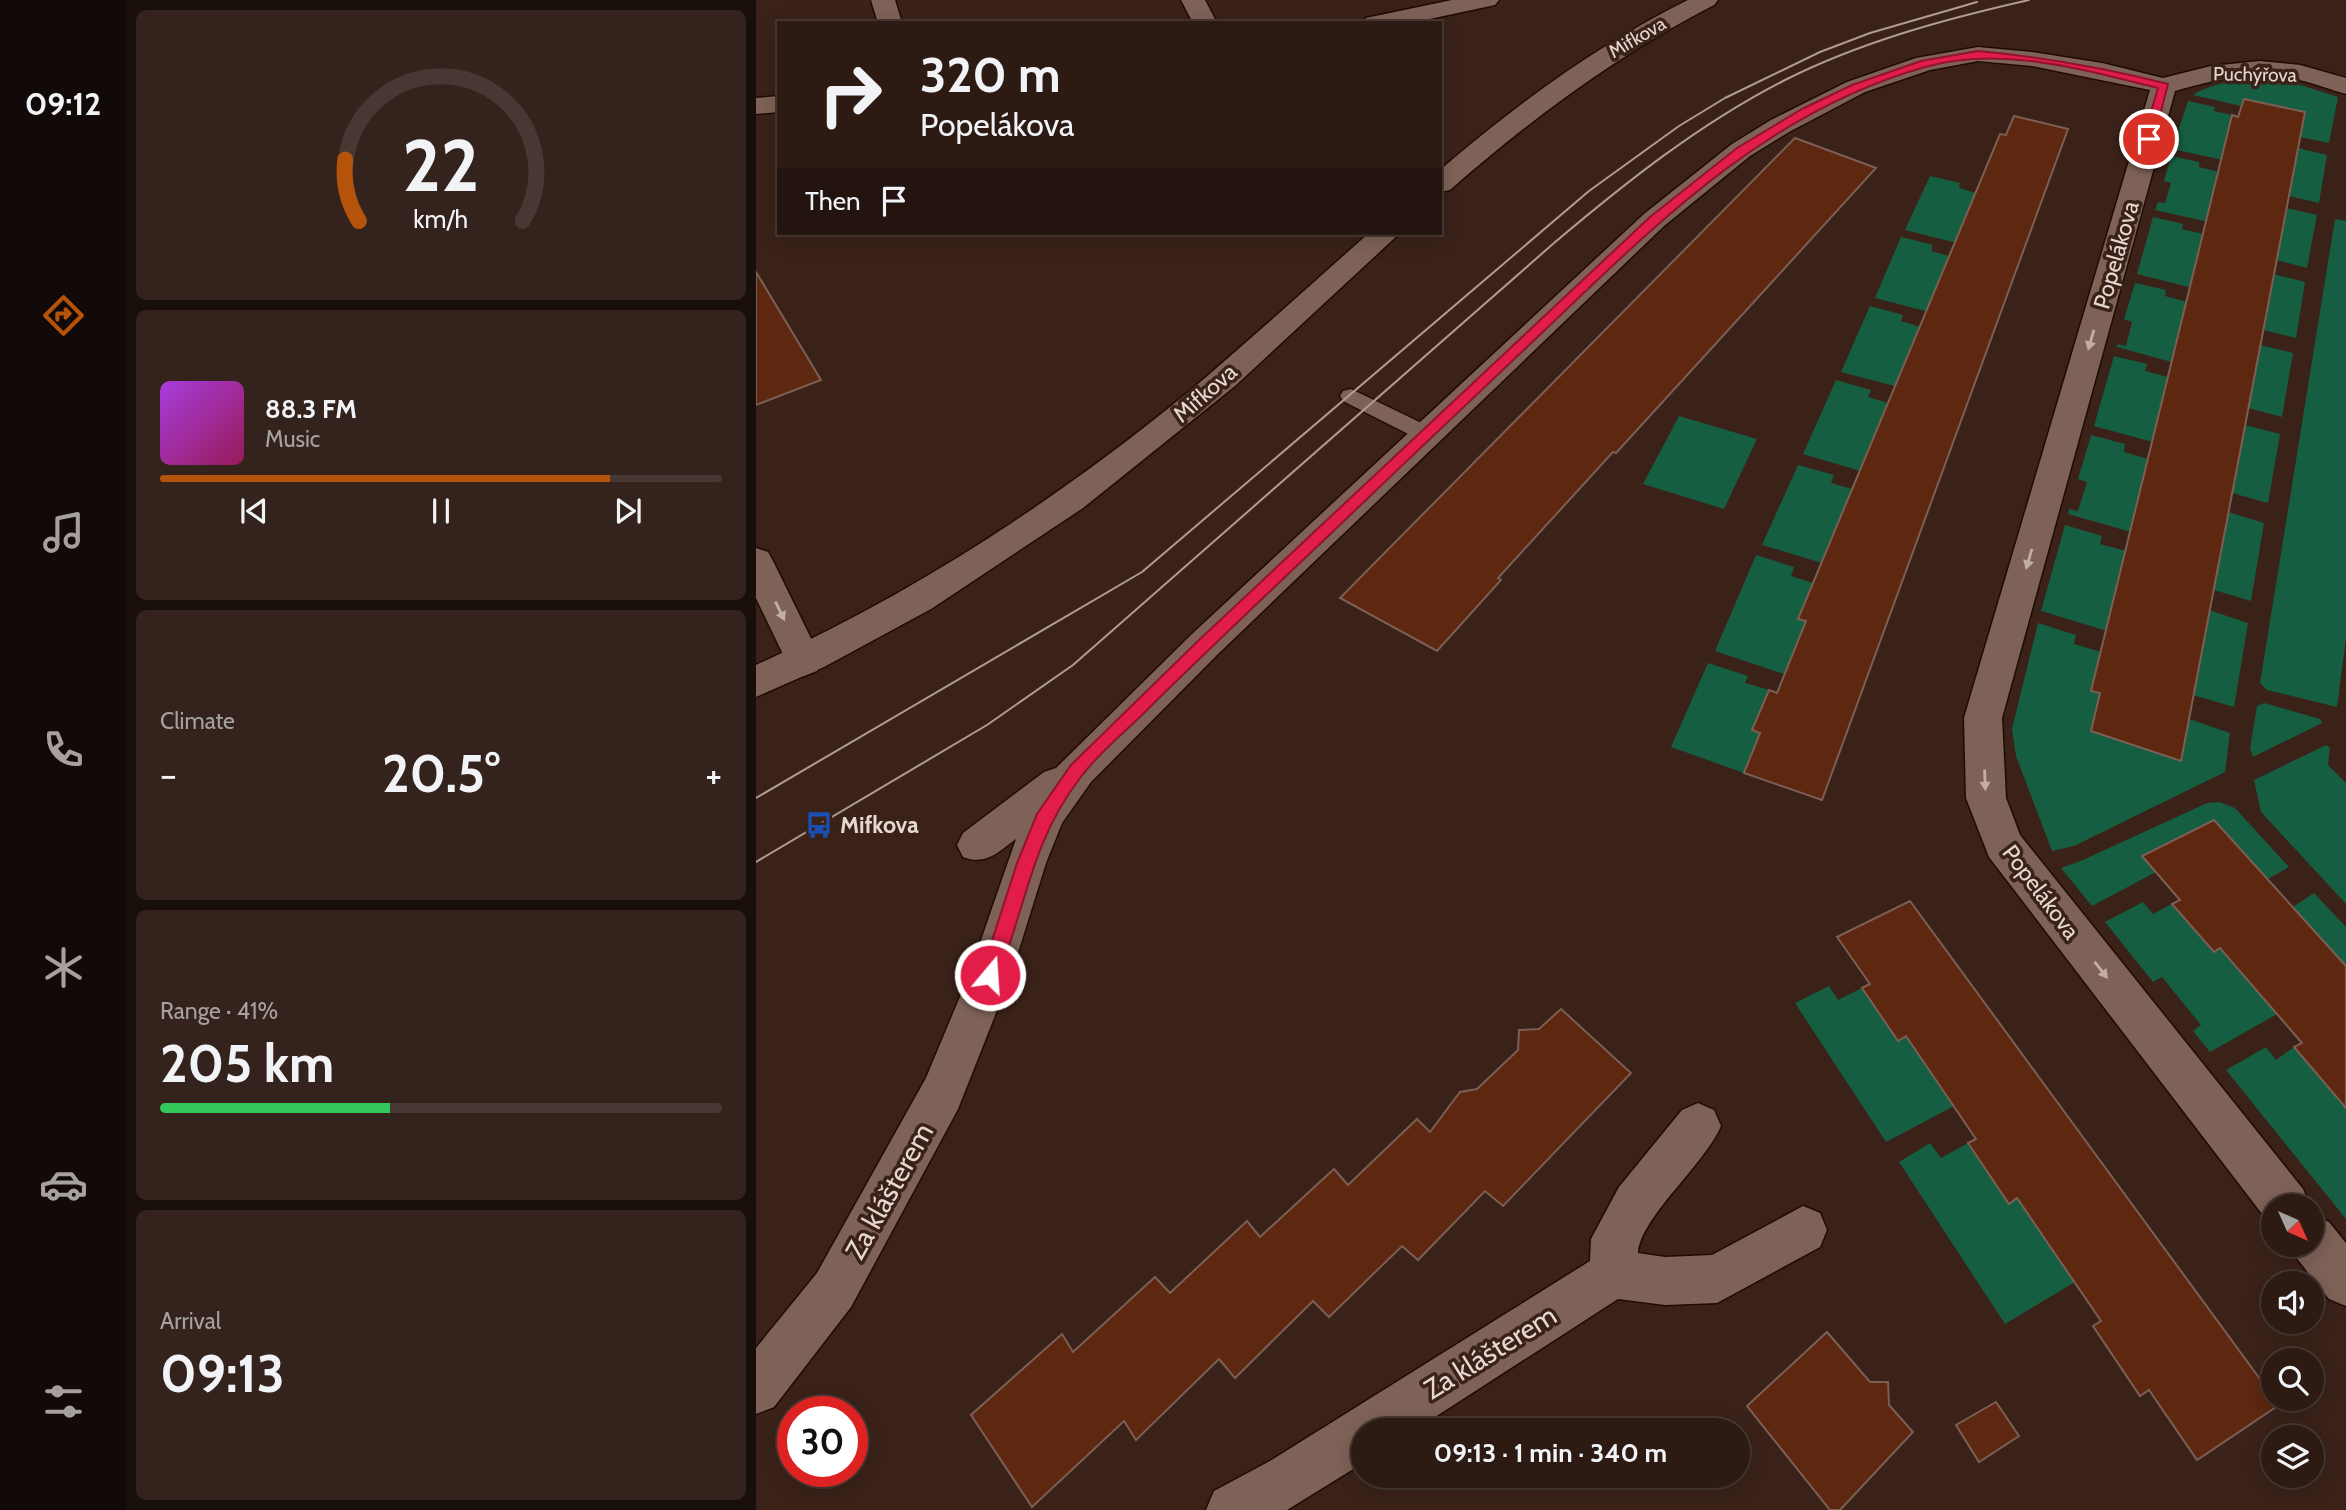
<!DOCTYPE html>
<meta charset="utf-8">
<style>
:root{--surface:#2c1a13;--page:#34231c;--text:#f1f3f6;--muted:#a6a1a0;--line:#483833;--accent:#b45309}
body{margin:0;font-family:Cabin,sans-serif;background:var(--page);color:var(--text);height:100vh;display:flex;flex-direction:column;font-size:26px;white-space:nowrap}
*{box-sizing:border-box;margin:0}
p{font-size:23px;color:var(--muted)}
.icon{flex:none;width:38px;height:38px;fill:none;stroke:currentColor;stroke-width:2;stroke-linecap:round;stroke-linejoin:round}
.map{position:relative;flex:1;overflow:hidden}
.sheet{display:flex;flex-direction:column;gap:10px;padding:10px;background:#180e0a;width:630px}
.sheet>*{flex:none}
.banner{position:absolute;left:21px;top:21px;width:665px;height:214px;border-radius:0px;box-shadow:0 4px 18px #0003,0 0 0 2px var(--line);background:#2c1a13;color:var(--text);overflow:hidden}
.needle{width:46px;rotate:135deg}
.tools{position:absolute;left:1505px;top:1194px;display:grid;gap:14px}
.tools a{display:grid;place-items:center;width:63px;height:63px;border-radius:50%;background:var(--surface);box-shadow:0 4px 18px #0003,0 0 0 2px var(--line);font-size:35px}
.speed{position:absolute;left:21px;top:1396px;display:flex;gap:14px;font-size:35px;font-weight:700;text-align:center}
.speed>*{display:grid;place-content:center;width:91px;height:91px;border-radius:50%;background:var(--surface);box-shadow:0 4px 18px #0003,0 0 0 2px var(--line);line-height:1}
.speed .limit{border:10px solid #d22;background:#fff;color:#111}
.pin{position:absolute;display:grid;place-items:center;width:60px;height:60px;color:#fff;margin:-30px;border:4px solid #fff;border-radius:50%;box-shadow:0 2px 7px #0007}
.me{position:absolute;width:77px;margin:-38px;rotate:18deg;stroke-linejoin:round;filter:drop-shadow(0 0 5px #0008)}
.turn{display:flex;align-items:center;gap:24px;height:147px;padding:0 28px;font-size:32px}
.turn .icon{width:91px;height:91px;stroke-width:2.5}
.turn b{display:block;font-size:49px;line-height:60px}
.then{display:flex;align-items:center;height:66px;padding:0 28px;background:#0003;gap:14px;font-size:26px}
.big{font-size:52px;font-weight:800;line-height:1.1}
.sheet .tile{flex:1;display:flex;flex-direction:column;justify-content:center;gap:10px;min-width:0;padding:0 24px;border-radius:10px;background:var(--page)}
.sheet .dial{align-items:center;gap:0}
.dial svg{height:182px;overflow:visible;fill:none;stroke:var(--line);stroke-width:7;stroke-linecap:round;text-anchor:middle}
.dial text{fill:var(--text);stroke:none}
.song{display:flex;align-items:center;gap:21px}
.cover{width:84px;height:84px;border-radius:10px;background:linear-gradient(135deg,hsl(280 70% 55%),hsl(330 70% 35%))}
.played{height:7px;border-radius:4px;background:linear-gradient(90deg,var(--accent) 80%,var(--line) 80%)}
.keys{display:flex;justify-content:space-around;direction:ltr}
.heat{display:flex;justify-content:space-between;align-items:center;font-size:38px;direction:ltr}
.charge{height:10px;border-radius:5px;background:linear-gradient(90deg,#34c759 41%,var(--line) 0)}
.trip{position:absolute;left:595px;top:1418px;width:399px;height:70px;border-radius:35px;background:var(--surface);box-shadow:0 4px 18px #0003,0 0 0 2px var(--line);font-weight:800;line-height:70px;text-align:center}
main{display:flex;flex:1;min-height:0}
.dock{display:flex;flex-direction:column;width:126px;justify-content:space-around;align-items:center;background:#120a08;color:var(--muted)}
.dock .icon{width:49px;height:49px}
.dock .selected{color:var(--accent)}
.dock b{font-size:32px;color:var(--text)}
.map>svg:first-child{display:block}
</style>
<main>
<nav class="dock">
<b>09:12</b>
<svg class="icon selected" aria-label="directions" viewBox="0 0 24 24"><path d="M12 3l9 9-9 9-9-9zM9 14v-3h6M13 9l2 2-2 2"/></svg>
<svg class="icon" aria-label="music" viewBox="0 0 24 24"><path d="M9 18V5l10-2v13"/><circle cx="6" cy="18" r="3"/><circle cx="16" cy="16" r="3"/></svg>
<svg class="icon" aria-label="phone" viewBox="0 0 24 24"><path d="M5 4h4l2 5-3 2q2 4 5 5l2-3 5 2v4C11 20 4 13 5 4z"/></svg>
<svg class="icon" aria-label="climate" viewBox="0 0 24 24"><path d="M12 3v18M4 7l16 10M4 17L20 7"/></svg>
<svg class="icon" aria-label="car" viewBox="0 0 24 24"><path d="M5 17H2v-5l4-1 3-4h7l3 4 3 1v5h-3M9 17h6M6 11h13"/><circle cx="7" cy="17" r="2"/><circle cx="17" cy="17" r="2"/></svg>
<svg class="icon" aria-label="filters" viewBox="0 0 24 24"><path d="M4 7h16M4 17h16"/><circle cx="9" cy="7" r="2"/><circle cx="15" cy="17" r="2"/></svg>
</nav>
<section class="sheet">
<div class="tile dial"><svg viewBox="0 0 100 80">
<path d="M14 69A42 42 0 1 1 86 69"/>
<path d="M14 69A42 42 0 0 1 8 42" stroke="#b45309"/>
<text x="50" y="56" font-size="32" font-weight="700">22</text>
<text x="50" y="72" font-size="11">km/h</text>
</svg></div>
<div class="tile">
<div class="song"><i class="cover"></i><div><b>88.3 FM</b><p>Music</p></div></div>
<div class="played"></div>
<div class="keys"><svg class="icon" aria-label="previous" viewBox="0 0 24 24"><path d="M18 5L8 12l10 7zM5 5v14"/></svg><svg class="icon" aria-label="pause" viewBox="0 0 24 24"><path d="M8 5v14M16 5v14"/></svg><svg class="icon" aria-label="next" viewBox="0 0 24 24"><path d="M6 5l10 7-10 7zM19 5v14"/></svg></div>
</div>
<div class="tile"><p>Climate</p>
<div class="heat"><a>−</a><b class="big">20.5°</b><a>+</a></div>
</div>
<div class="tile"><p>Range · 41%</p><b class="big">205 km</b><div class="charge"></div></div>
<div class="tile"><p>Arrival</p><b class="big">09:13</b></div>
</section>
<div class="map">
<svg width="1590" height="1510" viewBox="0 0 1590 1510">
<rect width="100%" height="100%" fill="#3a2219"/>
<!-- green -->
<path fill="#155e42" d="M 1511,79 L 1538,83 L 1582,97 L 1573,143 L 1544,137 L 1548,112 L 1488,99 L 1485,106 L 1437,95 C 1459,81 1486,80 1511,79 Z
M 1432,101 L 1459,107 L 1458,111 L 1476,115 L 1472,161 L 1416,149 Z
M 1542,148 L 1571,155 L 1563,203 L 1533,196 Z
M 1415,156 L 1443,162 L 1443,167 L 1463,172 L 1457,223 L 1399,210 L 1402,202 L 1409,203 L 1415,183 L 1408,181 Z
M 1174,176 L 1204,183 L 1203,188 L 1220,193 L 1205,244 L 1149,230 Z
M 1530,208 L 1561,215 L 1551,268 L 1521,260 Z
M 1397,217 L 1427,224 L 1426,229 L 1447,234 L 1441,289 L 1381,274 Z
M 1579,219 L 1590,221 L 1590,638 L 1581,707 L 1511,690 L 1504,683 Z
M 1145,237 L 1177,245 L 1175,251 L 1193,256 L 1177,313 L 1119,298 Z
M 1517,274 L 1549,282 L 1540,338 L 1507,330 Z
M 1379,283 L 1410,290 L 1409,296 L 1431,302 L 1423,364 L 1361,347 L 1361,344 L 1370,346 L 1376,322 L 1368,319 Z
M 1114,306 L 1147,315 L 1145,321 L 1164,327 L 1146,388 L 1085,372 Z
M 1504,345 L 1537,353 L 1526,417 L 1492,408 Z
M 1358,356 L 1391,364 L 1389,371 L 1412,377 L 1404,444 L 1338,426 Z
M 1080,380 L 1115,390 L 1112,397 L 1132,403 L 1111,473 L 1047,454 Z
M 923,416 L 1001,439 L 968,509 L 887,484 Z
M 1489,425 L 1524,434 L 1512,503 L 1476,493 Z
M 1335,435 L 1369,444 L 1368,452 L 1392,459 L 1382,534 L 1312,514 L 1313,509 L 1322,511 L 1331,482 L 1322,479 Z
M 1042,465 L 1078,475 L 1075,483 L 1096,489 L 1073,565 L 1006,545 Z
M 1472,512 L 1508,523 L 1495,601 L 1458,590 Z
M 1309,525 L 1346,536 L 1344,544 L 1370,551 L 1358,633 L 1285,611 Z
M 1000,555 L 1038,567 L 1035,576 L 1057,583 L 1043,619 L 1050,621 L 1028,674 L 959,651 Z
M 1453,610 L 1492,623 L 1478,707 L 1437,695 Z
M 1282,623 L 1320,635 L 1318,644 L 1345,652 L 1336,691 L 1344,693 L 1335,731 L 1424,761 L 1433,719 L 1474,733 L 1469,772 L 1318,846 L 1296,851 L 1260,756 L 1256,729 Z
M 952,663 L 992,676 L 989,683 L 1013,690 L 996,730 L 1004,733 L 988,773 L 915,747 Z
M 1508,703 L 1564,719 L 1566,723 L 1497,757 L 1494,748 L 1501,706 Z
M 1570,745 L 1574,748 L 1572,765 L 1590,783 L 1590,904 L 1505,812 L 1498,780 Z
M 1463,802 L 1479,808 L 1533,867 L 1512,879 L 1458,820 L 1387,856 L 1400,872 L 1336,906 L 1305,868 L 1327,860 L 1451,803 Z
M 1558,893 L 1590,927 L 1590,966 L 1537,907 Z
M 1387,902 L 1397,914 L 1416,904 L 1457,952 L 1464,948 L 1521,1014 L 1454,1052 L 1437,1031 L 1445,1025 L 1406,977 L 1397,982 L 1349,922 Z
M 1073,986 L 1082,1000 L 1106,988 L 1142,1041 L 1150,1036 L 1198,1106 L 1130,1142 L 1039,1003 Z
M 1510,1047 L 1520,1060 L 1538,1047 L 1590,1100 L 1590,1219 L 1470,1070 Z
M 1174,1143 L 1185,1158 L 1212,1143 L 1253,1203 L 1261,1198 L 1319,1282 L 1249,1324 L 1143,1162 Z"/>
<!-- building -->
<path fill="#5d2710" stroke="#7b5f55" stroke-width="2" d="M 1488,99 L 1549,112 L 1425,761 L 1335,731 L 1344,693 L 1335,691 L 1476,115 L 1482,117 Z
M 1258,116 L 1312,129 L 1066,800 L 988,773 L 1004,733 L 996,730 L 1013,690 L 1021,693 L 1050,621 L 1042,619 L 1244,134 L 1250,135 Z
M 1039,138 L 1120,168 L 860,453 L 857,452 L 742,578 L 745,580 L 681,651 L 584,598 Z
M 0,272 L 65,380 L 0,405 Z
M 1458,820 L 1590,966 L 1590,1108 L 1538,1047 L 1546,1043 L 1464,948 L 1458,952 L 1416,904 L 1424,900 L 1386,856 Z
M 1154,901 L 1523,1405 L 1441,1460 L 1393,1390 L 1384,1396 L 1337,1326 L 1345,1321 L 1261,1198 L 1253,1204 L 1212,1143 L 1220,1139 L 1150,1036 L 1142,1041 L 1106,988 L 1114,984 L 1081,937 Z
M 805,1009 L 875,1073 L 747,1206 L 729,1191 L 662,1260 L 646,1246 L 573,1317 L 557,1301 L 479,1378 L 463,1359 L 380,1440 L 368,1421 L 276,1507 L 215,1415 L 306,1334 L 317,1352 L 399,1277 L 414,1293 L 491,1221 L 504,1237 L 578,1169 L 592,1185 L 661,1119 L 674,1132 L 704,1092 L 721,1089 L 762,1050 L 763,1030 L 783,1029 Z
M 1071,1332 L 1114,1382 L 1132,1382 L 1133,1405 L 1157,1432 L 1084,1510 L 1074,1510 L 991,1406 Z
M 1240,1402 L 1263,1436 L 1223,1462 L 1200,1425 Z"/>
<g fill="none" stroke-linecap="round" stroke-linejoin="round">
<defs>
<path id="lane" d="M 595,389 L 680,430 L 683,435 L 680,440 L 672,443 L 664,440 L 587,401 L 584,396 L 587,391 Z"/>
<path id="street" d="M 115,0 L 139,0 L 146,23 L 122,23 Z
M 425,0 L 449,0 L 461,23 L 437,23 Z
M 696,0 L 743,0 L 739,5 L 655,23 L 607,23 L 610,18 Z
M 1222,47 L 1276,52 L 1346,63 L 1407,78 L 1455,66 L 1504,61 L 1544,65 L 1590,78 L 1590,94 C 1574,90 1559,83 1543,80 C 1502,70 1459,79 1419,91 L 1246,718 L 1250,798 L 1264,835 L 1547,1189 L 1554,1206 L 1517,1206 L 1517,1224 L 1513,1223 L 1233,857 L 1210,798 L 1208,718 L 1394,90 L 1276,66 L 1222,61 L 1174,70 L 1109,92 L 1033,132 L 994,156 L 908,226 L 462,654 L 335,782 L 306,823 L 290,863 L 255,975 L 202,1109 L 95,1307 L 18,1407 L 0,1414 L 0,1348 L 61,1273 L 170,1078 L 213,975 L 260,839 C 242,852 230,866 207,857 L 201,845 L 207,833 L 288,772 L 300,768 L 436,634 L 888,214 L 976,144 L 1015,120 L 1091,82 L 1160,58 Z
M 23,96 L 23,112 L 0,114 L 0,98 Z
M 0,548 L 12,552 L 17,561 L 66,661 L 61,671 L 48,676 L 35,671 L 0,598 Z
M 942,1103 L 958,1110 L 965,1126 C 949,1164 884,1218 882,1253 L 909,1257 L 956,1255 L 1047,1206 L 1064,1213 L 1071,1230 L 1064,1247 L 961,1303 L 909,1305 L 862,1299 L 659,1430 L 607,1430 L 607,1463 L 531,1510 L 450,1510 L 458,1491 L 514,1461 L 834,1261 L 835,1239 L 863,1187 L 926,1110 Z
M 1556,1215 L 1573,1222 L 1590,1243 L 1590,1306 L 1573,1299 L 1539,1256 L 1534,1244 L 1556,1244 Z"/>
<path id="secondary" d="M 932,0 L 962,0 L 958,5 C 861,55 776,118 694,190 L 684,192 L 684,170 C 761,104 841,45 932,0 Z
M 613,233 L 644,233 L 479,386 L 327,508 L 175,609 L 68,667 L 0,697 L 0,665 C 155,595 298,502 430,394 C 492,342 552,287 613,233 Z"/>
</defs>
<!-- lane casing -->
<use href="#lane" stroke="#200b04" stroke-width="3"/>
<!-- street casing -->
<use href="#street" stroke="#200b04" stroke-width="3"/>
<!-- secondary casing -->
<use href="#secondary" stroke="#200b04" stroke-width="3"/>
<!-- lane -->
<use href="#lane" fill="#7e6257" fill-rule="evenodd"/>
<!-- street -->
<use href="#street" fill="#7e6257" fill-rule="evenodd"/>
<!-- secondary -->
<use href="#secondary" fill="#7e6257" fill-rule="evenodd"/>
<!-- tram -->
<path stroke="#ae9b94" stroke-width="2" d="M 0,798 L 386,572 L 833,191 L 923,126 L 969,98 L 1064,52 L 1114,33 L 1221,2
M 0,862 L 231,725 L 317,665 L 798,243 C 869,183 943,124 1027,81 C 1104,42 1189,19 1273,0"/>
</g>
<!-- one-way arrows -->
<defs><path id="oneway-solid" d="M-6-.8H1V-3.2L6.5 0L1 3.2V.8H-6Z" transform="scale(1.75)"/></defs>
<g fill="#c2aea6">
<use href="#oneway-solid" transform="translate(1335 340) rotate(106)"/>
<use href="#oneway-solid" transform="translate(1273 559) rotate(106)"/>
<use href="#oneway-solid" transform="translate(24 611) rotate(64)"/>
<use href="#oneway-solid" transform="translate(1229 780) rotate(88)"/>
<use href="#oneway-solid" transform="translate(1345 970) rotate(52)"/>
</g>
<!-- route -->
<path fill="#e11d48" stroke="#92132f" stroke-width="2" d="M 1222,51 C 1286,57 1349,68 1412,84 L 1398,139 L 1393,142 L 1387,139 L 1402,88 C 1328,70 1245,45 1169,67 C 1013,111 904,220 790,329 C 716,399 641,470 567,541 C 510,595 452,650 396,705 C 373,729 344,751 324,778 C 274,843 270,909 240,981 L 234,983 L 228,981 L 225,975 L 261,863 L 281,814 L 315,765 L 443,640 L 894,217 L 981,148 L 1046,109 L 1096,85 L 1165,61 Z"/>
<!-- icons -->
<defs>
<symbol id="bus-bare" viewBox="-9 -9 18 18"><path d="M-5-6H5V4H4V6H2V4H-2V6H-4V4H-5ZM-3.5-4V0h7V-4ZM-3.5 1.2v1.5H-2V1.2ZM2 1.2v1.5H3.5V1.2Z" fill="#1a4fb4" stroke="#3a2219" stroke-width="2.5" paint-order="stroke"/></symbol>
</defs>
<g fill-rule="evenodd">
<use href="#bus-bare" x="44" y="806" width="38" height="38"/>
</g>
<g text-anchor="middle" stroke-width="7" stroke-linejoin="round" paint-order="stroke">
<!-- far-street labels -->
<g font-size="19" fill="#e7d7d1" stroke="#3a2219">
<text transform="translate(881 37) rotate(-30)" y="7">Mifkova</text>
<text transform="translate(1499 74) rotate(1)" y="7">Puchýřova</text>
</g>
<!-- street labels -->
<g font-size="23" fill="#e7d7d1" stroke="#3a2219">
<text transform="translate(1360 255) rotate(-74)" y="8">Popelákova</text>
<text transform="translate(449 393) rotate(-41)" y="8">Mifkova</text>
<text transform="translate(1285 892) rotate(53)" y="8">Popelákova</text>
</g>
<!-- poi labels -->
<g font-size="23" font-weight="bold" fill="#e7d7d1" stroke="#3a2219" text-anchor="start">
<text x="84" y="833">Mifkova</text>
</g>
<!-- near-street labels -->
<g font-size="28" fill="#e7d7d1" stroke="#3a2219">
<text transform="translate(133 1191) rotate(-61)" y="10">Za klášterem</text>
<text transform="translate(734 1352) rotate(-32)" y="10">Za klášterem</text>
</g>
</g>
</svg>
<div class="tools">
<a><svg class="needle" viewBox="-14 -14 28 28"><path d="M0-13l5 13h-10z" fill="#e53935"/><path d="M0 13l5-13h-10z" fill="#a6a1a0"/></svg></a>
<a><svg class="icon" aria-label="sound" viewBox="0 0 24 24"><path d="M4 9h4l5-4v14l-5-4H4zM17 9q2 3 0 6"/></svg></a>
<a><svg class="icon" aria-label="search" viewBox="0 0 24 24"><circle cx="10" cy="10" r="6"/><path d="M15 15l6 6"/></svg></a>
<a><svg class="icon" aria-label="layers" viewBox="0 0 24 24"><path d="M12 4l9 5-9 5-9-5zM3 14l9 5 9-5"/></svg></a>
</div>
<div class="speed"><div class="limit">30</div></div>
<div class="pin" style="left:1393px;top:139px;background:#d93025"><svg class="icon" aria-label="arrive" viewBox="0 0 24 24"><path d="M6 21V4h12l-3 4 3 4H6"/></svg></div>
<svg class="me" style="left:234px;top:975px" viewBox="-20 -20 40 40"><circle r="17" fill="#e11d48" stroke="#fff" stroke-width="3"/><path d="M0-11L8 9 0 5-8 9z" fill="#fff"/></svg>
<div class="trip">09:13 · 1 min · 340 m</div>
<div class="banner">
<div class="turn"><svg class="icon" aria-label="right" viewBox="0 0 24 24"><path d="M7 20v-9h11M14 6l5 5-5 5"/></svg><div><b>320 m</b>Popelákova</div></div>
<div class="then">Then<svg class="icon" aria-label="arrive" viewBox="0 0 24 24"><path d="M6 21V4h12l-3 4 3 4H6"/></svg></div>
</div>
</div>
</main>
